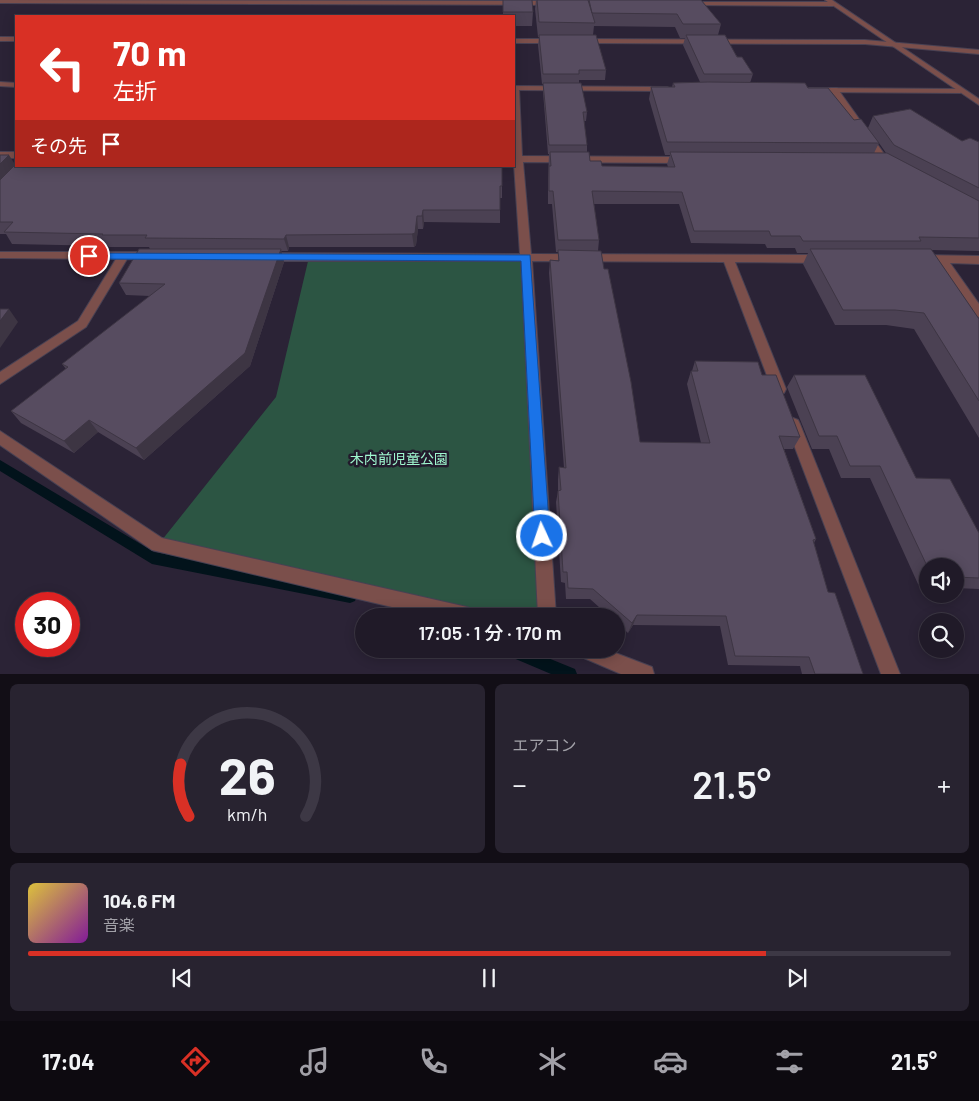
<!DOCTYPE html>
<html lang="ja">
<meta charset="utf-8">
<style>
:root{--surface:#201a28;--page:#282330;--text:#f1f3f6;--muted:#a2a1a8;--line:#3d3845;--accent:#d93025}
body{margin:0;font-family:Barlow,"Noto Sans JP",sans-serif;background:var(--page);color:var(--text);height:100vh;display:flex;flex-direction:column;font-size:19px;white-space:nowrap}
*{box-sizing:border-box;margin:0}
p{font-size:16px;color:var(--muted)}
.icon{flex:none;width:28px;height:28px;fill:none;stroke:currentColor;stroke-width:2;stroke-linecap:round;stroke-linejoin:round}
.map{position:relative;height:674px;overflow:hidden}
.sheet{display:flex;flex-direction:column;gap:10px;padding:10px;background:#120e16;flex:1}
.sheet>*{flex:none}
.guide{position:absolute;left:15px;top:15px;width:500px;height:152px;border-radius:0px;box-shadow:0 2px 12px #0003,0 0 0 1px var(--line);background:#d93025;color:#fff;overflow:hidden}
.fabs{position:absolute;left:919px;top:558px;display:grid;gap:10px}
.fabs a{display:grid;place-items:center;width:45px;height:45px;border-radius:50%;background:var(--surface);box-shadow:0 2px 12px #0003,0 0 0 1px var(--line);font-size:25px}
.speed{position:absolute;left:15px;top:592px;display:flex;gap:10px;font-size:25px;font-weight:700;text-align:center}
.speed>*{display:grid;place-content:center;width:65px;height:65px;border-radius:50%;background:var(--surface);box-shadow:0 2px 12px #0003,0 0 0 1px var(--line);line-height:1}
.speed .limit{border:8px solid #d22;background:#fff;color:#111}
.pin{position:absolute;display:grid;place-items:center;width:42px;height:42px;color:#fff;margin:-21px;border:2px solid #fff;border-radius:50%;box-shadow:0 1px 5px #0007}
.me{position:absolute;width:55px;margin:-28px;rotate:357deg;stroke-linejoin:round;filter:drop-shadow(0 0 4px #0008)}
.turn{display:flex;align-items:center;gap:18px;height:105px;padding:0 15px;font-size:22px}
.turn .icon{width:65px;height:65px;stroke-width:2.5}
.turn b{display:block;font-size:35px;line-height:42px}
.then{display:flex;align-items:center;height:48px;padding:0 15px;background:#0003;gap:10px;font-size:19px}
.big{font-size:38px;font-weight:600;line-height:1.1}
.sheet .widget{flex:1;display:flex;flex-direction:column;justify-content:center;gap:8px;min-width:0;padding:0 18px;border-radius:8px;background:var(--page)}
.sheet .dial{align-items:center;gap:0}
.dial svg{height:130px;overflow:visible;fill:none;stroke:var(--line);stroke-width:7;stroke-linecap:round;text-anchor:middle}
.dial text{fill:var(--text);stroke:none}
.song{display:flex;align-items:center;gap:15px}
.cover{width:60px;height:60px;border-radius:8px;background:linear-gradient(135deg,hsl(50 70% 55%),hsl(290 70% 35%))}
.played{height:5px;border-radius:2px;background:linear-gradient(90deg,var(--accent) 80%,var(--line) 80%)}
.keys{display:flex;justify-content:space-around;direction:ltr}
.heat{display:flex;justify-content:space-between;align-items:center;font-size:28px;direction:ltr}
.sheet .tiles{flex:1;display:grid;gap:10px;grid-template-columns:1fr 1fr}
.widget:last-child{grid-column:span 2}
.trip{position:absolute;left:355px;top:608px;width:270px;height:50px;border-radius:25px;background:var(--surface);box-shadow:0 2px 12px #0003,0 0 0 1px var(--line);font-weight:600;line-height:50px;text-align:center}
.tabs{display:flex;height:80px;justify-content:space-around;align-items:center;background:#0d0a10;color:var(--muted)}
.tabs .icon{width:35px;height:35px}
.tabs .selected{color:var(--accent)}
.tabs b{font-size:22px;color:var(--text)}
.map>svg:first-child{display:block}
</style>
<div class="map">
<svg width="979" height="674" viewBox="0 0 979 674">
<rect width="100%" height="100%" fill="#2b2336"/>
<!-- green -->
<path fill="#2c5543" d="M 309,257 L 526,258 L 547,616 L 467,616 L 158,545 L 276,397 Z"/>
<g fill="none" stroke-linecap="round" stroke-linejoin="round">
<!-- stream -->
<path fill="#02131b" fill-rule="evenodd" d="M 0,460 L 154,552 L 350,589 L 355,591 L 357,596 L 355,601 L 350,603 L 152,564 L 0,471 Z
M 502,649 L 526,649 L 575,669 L 577,674 L 551,674 L 504,654 Z"/>
<defs>
<path id="minor" d="M 825,0 L 832,0 L 979,99 L 979,105 Z
M 514,86 L 519,88 L 522,156 L 684,157 L 689,160 L 684,163 L 523,162 L 531,254 L 822,255 L 828,259 L 822,263 L 735,262 L 786,389 L 784,393 L 779,394 L 774,393 L 772,389 L 724,262 L 532,261 L 556,616 L 538,616 L 521,261 L 267,261 L 261,257 L 267,253 L 520,254 L 514,164 Z
M 831,88 L 837,88 L 887,158 L 894,162 L 894,166 L 888,166 L 881,162 L 830,90 Z
M 0,152 L 16,152 L 16,158 L 0,158 Z
M 0,252 L 152,252 L 158,256 L 152,260 L 127,259 L 86,327 L 0,384 L 0,372 L 78,321 L 116,259 L 0,258 Z
M 922,255 L 979,256 L 979,264 L 950,263 L 979,304 L 979,317 L 975,316 L 939,263 L 918,262 L 916,259 Z
M 793,418 L 798,420 L 800,424 L 900,674 L 881,674 L 786,424 L 788,420 Z
M 0,431 L 162,538 L 467,607 L 473,610 L 476,616 L 430,616 L 152,550 L 0,445 Z
M 574,649 L 605,649 L 652,667 L 654,674 L 621,674 L 577,655 Z"/>
<path id="tertiary" d="M 0,0 L 552,1 L 555,3 L 552,5 L 0,3 Z
M 685,2 L 833,2 L 836,4 L 833,6 L 687,5 L 684,3 Z
M 0,37 L 16,37 L 16,41 L 0,41 Z
M 514,39 L 554,39 L 558,41 L 554,43 L 514,43 Z
M 578,39 L 865,40 L 979,50 L 979,54 L 865,44 L 581,43 L 577,41 Z
M 0,82 L 16,83 L 16,87 L 0,86 Z
M 514,86 L 667,87 L 671,89 L 667,91 L 514,90 Z
M 809,88 L 960,89 L 964,91 L 960,93 L 812,92 L 808,90 Z"/>
</defs>
<!-- minor casing -->
<use href="#minor" stroke="#484153" stroke-width="2"/>
<!-- tertiary casing -->
<use href="#tertiary" stroke="#484153" stroke-width="2"/>
<!-- minor -->
<use href="#minor" fill="#7b4f4b" fill-rule="evenodd"/>
<!-- tertiary -->
<use href="#tertiary" fill="#7b4f4b" fill-rule="evenodd"/>
</g>
<!-- wall -->
<path fill="#4b4153" fill-rule="evenodd" d="M 503,0 L 533,12 L 532,26 L 514,26 L 514,16 L 503,16 Z
M 536,0 L 701,0 L 721,24 L 718,35 L 753,74 L 750,83 L 808,88 L 854,120 L 868,128 L 873,116 L 962,141 L 979,142 L 979,251 L 931,250 L 979,319 L 979,438 L 914,329 L 886,325 L 835,325 L 803,264 L 808,253 L 797,253 L 795,248 L 767,248 L 765,244 L 691,243 L 679,204 L 594,204 L 599,240 L 598,251 L 604,269 L 640,442 L 701,443 L 687,384 L 691,371 L 692,371 L 695,361 L 762,375 L 800,437 L 793,449 L 784,449 L 816,539 L 814,543 L 828,592 L 863,674 L 802,674 L 800,666 L 728,665 L 720,626 L 633,625 L 628,633 L 616,622 L 616,616 L 609,616 L 590,599 L 566,599 L 565,583 L 561,582 L 556,502 L 558,491 L 558,479 L 559,467 L 564,468 L 549,273 L 550,260 L 558,260 L 558,252 L 556,252 L 552,204 L 548,204 L 548,178 L 549,154 L 548,154 L 543,92 L 543,84 L 542,84 L 538,45 L 539,37 L 538,37 L 535,9 ZM 594,26 L 675,27 L 680,38 L 685,38 L 683,45 L 700,82 L 673,83 L 672,87 L 651,87 L 649,99 L 665,155 L 670,155 L 667,164 L 668,167 L 602,166 L 590,161 L 587,152 L 587,145 L 584,121 L 586,121 L 587,112 L 579,83 L 579,80 L 605,80 L 606,70 L 593,35 ZM 879,143 L 886,153 L 874,153 Z
M 0,155 L 15,165 L 502,166 L 502,198 L 500,198 L 500,223 L 424,222 L 423,229 L 418,229 L 416,245 L 414,247 L 289,247 L 288,251 L 281,251 L 284,262 L 250,366 L 144,460 L 98,432 L 74,453 L 21,423 L 11,411 L 66,369 L 62,364 L 150,296 L 126,295 L 119,283 L 150,249 L 149,247 L 109,247 L 108,246 L 12,244 L 6,234 L 0,234 Z
M 794,375 L 979,533 L 979,589 L 955,588 L 955,566 L 928,566 L 928,588 L 922,588 L 920,584 L 918,584 L 870,478 L 841,478 L 829,449 L 812,449 L 787,387 Z"/>
<!-- shaded-wall -->
<path fill="#3d3543" d="M 9,155 L 16,166 L 0,183 L 0,164 Z
M 423,210 L 424,222 L 423,229 L 422,216 Z
M 417,216 L 418,229 L 416,245 L 414,247 L 412,234 Z
M 286,235 L 289,247 L 288,251 L 284,239 Z
M 281,249 L 284,262 L 250,366 L 144,460 L 136,448 Z
M 9,309 L 18,322 L 0,348 L 0,321 Z
M 89,420 L 98,432 L 74,453 L 64,441 Z
M 637,615 L 633,625 L 628,633 L 632,623 Z"/>
<!-- building -->
<path fill="#574c60" stroke="#3d3543" d="M 503,0 L 532,0 L 533,12 L 503,12 Z
M 537,0 L 588,0 L 595,23 L 539,22 Z
M 589,0 L 701,0 L 721,24 L 683,24 L 677,14 L 592,13 Z
M 539,35 L 596,35 L 606,70 L 579,70 L 579,74 L 543,74 Z
M 686,35 L 725,35 L 737,57 L 742,57 L 753,74 L 704,74 Z
M 708,82 L 805,83 L 808,88 L 828,88 L 854,120 L 861,119 L 879,143 L 667,142 L 651,87 L 675,87 L 673,83 Z
M 543,83 L 581,83 L 587,112 L 583,112 L 587,145 L 549,145 Z
M 910,109 L 962,141 L 970,138 L 979,142 L 979,188 L 894,145 L 873,116 Z
M 550,152 L 589,152 L 590,161 L 601,161 L 602,166 L 675,167 L 670,152 L 887,153 L 979,201 L 979,238 L 919,237 L 921,241 L 803,241 L 800,236 L 771,236 L 769,231 L 694,231 L 682,192 L 592,191 L 599,240 L 558,240 L 553,191 L 549,191 L 549,166 L 551,166 Z
M 0,155 L 9,155 L 0,164 Z
M 16,164 L 16,166 L 502,166 L 502,186 L 500,186 L 500,210 L 423,210 L 422,216 L 417,216 L 415,233 L 412,234 L 286,235 L 284,239 L 145,238 L 147,235 L 102,235 L 103,234 L 4,232 L 13,222 L 0,222 L 0,180 Z
M 139,249 L 281,249 L 245,353 L 136,448 L 89,420 L 64,441 L 11,411 L 68,367 L 62,364 L 165,284 L 119,283 Z
M 810,249 L 931,249 L 979,319 L 979,401 L 924,313 L 895,310 L 843,310 Z
M 558,250 L 601,251 L 604,269 L 608,269 L 631,382 L 640,442 L 710,443 L 691,371 L 698,371 L 695,361 L 758,362 L 762,375 L 776,375 L 800,437 L 779,436 L 816,539 L 813,540 L 828,592 L 835,593 L 863,674 L 815,674 L 809,657 L 735,656 L 726,616 L 637,615 L 632,623 L 593,589 L 568,588 L 567,572 L 563,572 L 558,491 L 561,490 L 559,467 L 566,468 L 550,260 L 559,261 Z
M 0,309 L 9,309 L 0,321 Z
M 794,375 L 865,375 L 916,478 L 950,479 L 979,533 L 979,578 L 955,577 L 955,566 L 928,566 L 928,568 L 880,466 L 850,466 L 837,436 L 819,436 Z"/>
<!-- route -->
<path fill="#1a73e8" stroke="#114b97" d="M 85,253 L 530,255 L 550,536 L 548,541 L 542,543 L 537,541 L 535,536 L 521,261 L 89,259 L 84,256 Z"/>
<g text-anchor="middle" stroke-width="5" stroke-linejoin="round" paint-order="stroke">
<!-- park labels -->
<g font-size="14" fill="#9ff8cf" stroke="#221a2c">
<text x="399" y="464">木内前児童公園</text>
</g>
</g>
</svg>
<div class="fabs">
<a><svg class="icon" aria-label="sound" viewBox="0 0 24 24"><path d="M4 9h4l5-4v14l-5-4H4zM17 9q2 3 0 6"/></svg></a>
<a><svg class="icon" aria-label="search" viewBox="0 0 24 24"><circle cx="10" cy="10" r="6"/><path d="M15 15l6 6"/></svg></a>
</div>
<div class="speed"><div class="limit">30</div></div>
<div class="pin" style="left:89px;top:256px;background:#d93025"><svg class="icon" aria-label="arrive" viewBox="0 0 24 24"><path d="M6 21V4h12l-3 4 3 4H6"/></svg></div>
<svg class="me" style="left:542px;top:536px" viewBox="-20 -20 40 40"><circle r="17" fill="#1a73e8" stroke="#fff" stroke-width="3"/><path d="M0-11L8 9 0 5-8 9z" fill="#fff"/></svg>
<div class="trip">17:05 · 1 分 · 170 m</div>
<div class="guide">
<div class="turn"><svg class="icon" aria-label="left" viewBox="0 0 24 24"><path d="M17 20v-9H6M10 6l-5 5 5 5"/></svg><div><b>70 m</b>左折</div></div>
<div class="then">その先<svg class="icon" aria-label="arrive" viewBox="0 0 24 24"><path d="M6 21V4h12l-3 4 3 4H6"/></svg></div>
</div>
</div>
<section class="sheet">
<div class="tiles">
<div class="widget dial"><svg viewBox="0 0 100 80">
<path d="M14 69A42 42 0 1 1 86 69"/>
<path d="M14 69A42 42 0 0 1 9 37" stroke="#d93025"/>
<text x="50" y="56" font-size="32" font-weight="700">26</text>
<text x="50" y="72" font-size="11">km/h</text>
</svg></div>
<div class="widget"><p>エアコン</p>
<div class="heat"><a>−</a><b class="big">21.5°</b><a>+</a></div>
</div>
<div class="widget">
<div class="song"><i class="cover"></i><div><b>104.6 FM</b><p>音楽</p></div></div>
<div class="played"></div>
<div class="keys"><svg class="icon" aria-label="previous" viewBox="0 0 24 24"><path d="M18 5L8 12l10 7zM5 5v14"/></svg><svg class="icon" aria-label="pause" viewBox="0 0 24 24"><path d="M8 5v14M16 5v14"/></svg><svg class="icon" aria-label="next" viewBox="0 0 24 24"><path d="M6 5l10 7-10 7zM19 5v14"/></svg></div>
</div>
</div>
</section>
<nav class="tabs">
<b>17:04</b>
<svg class="icon selected" aria-label="directions" viewBox="0 0 24 24"><path d="M12 3l9 9-9 9-9-9zM9 14v-3h6M13 9l2 2-2 2"/></svg>
<svg class="icon" aria-label="music" viewBox="0 0 24 24"><path d="M9 18V5l10-2v13"/><circle cx="6" cy="18" r="3"/><circle cx="16" cy="16" r="3"/></svg>
<svg class="icon" aria-label="phone" viewBox="0 0 24 24"><path d="M5 4h4l2 5-3 2q2 4 5 5l2-3 5 2v4C11 20 4 13 5 4z"/></svg>
<svg class="icon" aria-label="climate" viewBox="0 0 24 24"><path d="M12 3v18M4 7l16 10M4 17L20 7"/></svg>
<svg class="icon" aria-label="car" viewBox="0 0 24 24"><path d="M5 17H2v-5l4-1 3-4h7l3 4 3 1v5h-3M9 17h6M6 11h13"/><circle cx="7" cy="17" r="2"/><circle cx="17" cy="17" r="2"/></svg>
<svg class="icon" aria-label="filters" viewBox="0 0 24 24"><path d="M4 7h16M4 17h16"/><circle cx="9" cy="7" r="2"/><circle cx="15" cy="17" r="2"/></svg>
<b>21.5°</b>
</nav>
